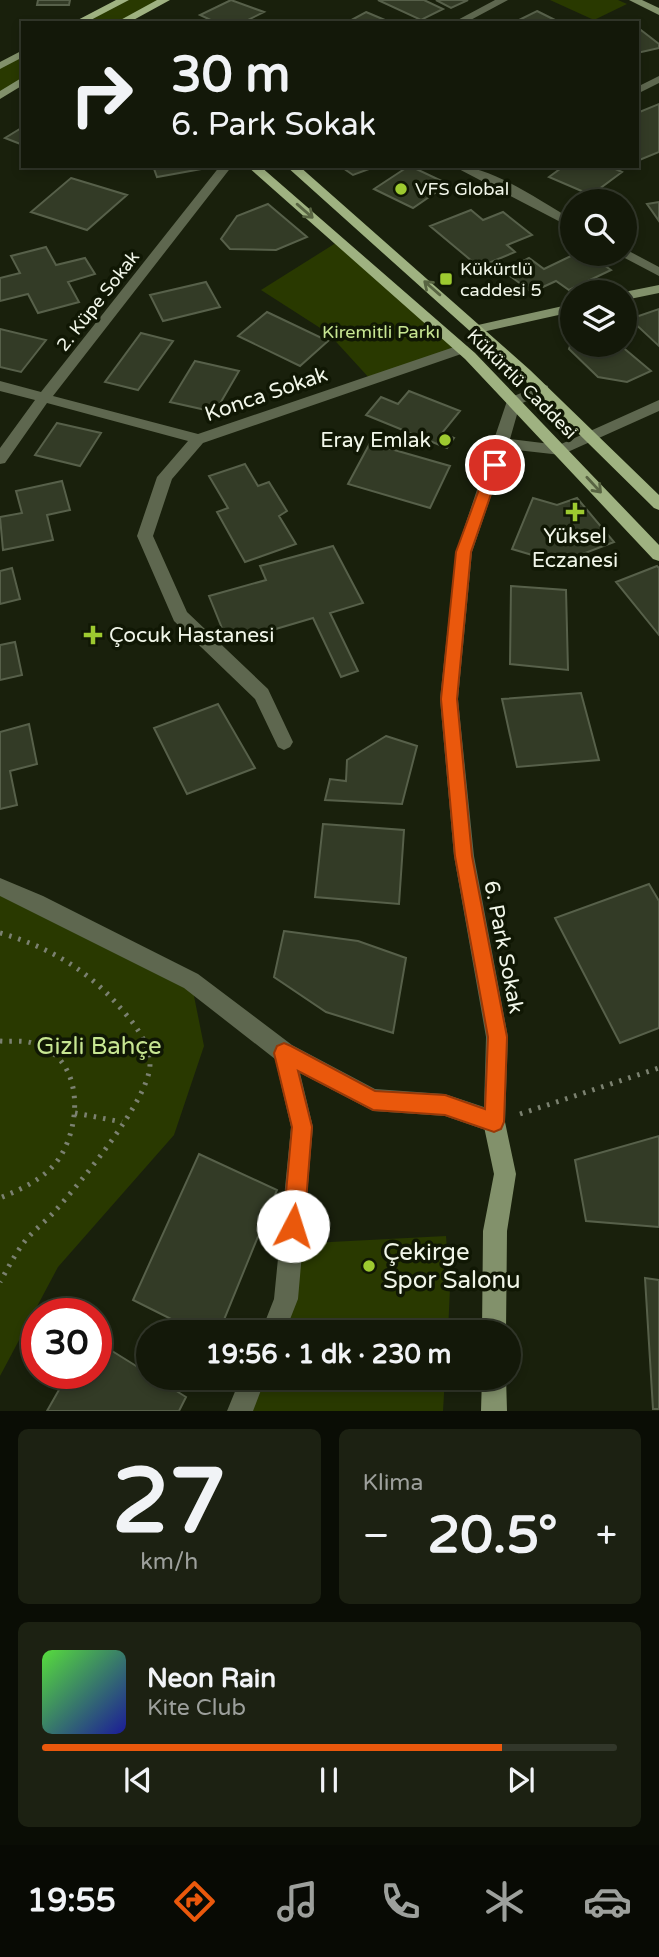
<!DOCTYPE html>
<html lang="tr">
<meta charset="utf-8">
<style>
:root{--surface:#131809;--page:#1c2112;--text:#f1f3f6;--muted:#9da09c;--line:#32372a;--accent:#ea580c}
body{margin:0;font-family:"Varela Round",sans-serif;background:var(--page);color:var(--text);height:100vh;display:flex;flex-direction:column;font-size:26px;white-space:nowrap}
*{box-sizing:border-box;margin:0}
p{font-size:23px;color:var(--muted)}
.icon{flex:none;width:38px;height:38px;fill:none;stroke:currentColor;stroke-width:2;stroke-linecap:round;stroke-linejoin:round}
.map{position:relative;height:1411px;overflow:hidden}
.panel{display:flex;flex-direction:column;gap:18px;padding:18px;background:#0a0d05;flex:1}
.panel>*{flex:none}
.top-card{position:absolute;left:21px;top:21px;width:618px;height:147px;border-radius:0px;box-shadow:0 4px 10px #0003,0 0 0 2px var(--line);background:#131809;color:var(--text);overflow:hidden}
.buttons{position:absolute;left:560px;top:189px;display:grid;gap:14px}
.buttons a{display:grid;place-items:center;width:77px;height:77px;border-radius:50%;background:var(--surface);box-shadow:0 4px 10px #0003,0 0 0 2px var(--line);font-size:35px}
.speed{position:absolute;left:21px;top:1298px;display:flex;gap:14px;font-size:35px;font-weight:700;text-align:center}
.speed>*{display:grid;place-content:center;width:91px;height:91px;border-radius:50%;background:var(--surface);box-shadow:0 4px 10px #0003,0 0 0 2px var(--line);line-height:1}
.speed .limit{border:10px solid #d22;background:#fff;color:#111}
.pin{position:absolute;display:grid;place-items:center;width:60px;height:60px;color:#fff;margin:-30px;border:4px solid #fff;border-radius:50%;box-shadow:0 2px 7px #0007}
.me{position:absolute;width:77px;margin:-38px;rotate:5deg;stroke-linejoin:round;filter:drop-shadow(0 0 5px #0008)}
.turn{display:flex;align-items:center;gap:24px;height:147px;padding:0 35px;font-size:32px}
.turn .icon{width:91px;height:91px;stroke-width:2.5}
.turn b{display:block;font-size:49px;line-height:60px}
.big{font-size:52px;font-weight:700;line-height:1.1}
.panel .card{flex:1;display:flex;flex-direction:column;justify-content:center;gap:10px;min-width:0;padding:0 24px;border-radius:10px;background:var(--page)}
.panel .dial{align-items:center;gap:0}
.dial b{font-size:91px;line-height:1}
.song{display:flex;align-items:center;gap:21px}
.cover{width:84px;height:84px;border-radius:10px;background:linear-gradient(135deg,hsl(110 70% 55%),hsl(240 70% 35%))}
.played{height:7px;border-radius:4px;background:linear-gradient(90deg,var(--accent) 80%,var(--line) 80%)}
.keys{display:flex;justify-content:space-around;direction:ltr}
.heat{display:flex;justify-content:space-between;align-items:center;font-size:38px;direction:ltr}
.panel .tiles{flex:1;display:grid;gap:18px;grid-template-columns:1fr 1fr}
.card:last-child{grid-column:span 2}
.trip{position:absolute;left:136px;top:1320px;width:385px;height:70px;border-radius:35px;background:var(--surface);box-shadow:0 4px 10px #0003,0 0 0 2px var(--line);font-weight:700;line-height:70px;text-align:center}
.dock{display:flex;height:112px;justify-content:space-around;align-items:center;background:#080a04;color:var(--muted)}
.dock .icon{width:49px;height:49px}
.dock .active{color:var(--accent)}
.dock b{font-size:32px;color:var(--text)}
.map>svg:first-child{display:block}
</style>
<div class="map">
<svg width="659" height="1411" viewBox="0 0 659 1411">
<rect width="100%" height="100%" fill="#19200c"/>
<!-- green -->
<path fill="#293900" d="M 124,0 L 167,0 L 121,23 L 77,23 Z
M 550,0 L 618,0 L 627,4 L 594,20 Z
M 23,53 L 23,81 L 0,96 L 0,66 Z
M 339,241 L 462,349 L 371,380 L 328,333 L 261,290 Z
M 0,887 L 191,981 L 204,1046 L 174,1135 L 58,1267 L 0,1376 Z
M 446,1236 L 450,1288 L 448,1332 L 273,1332 L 292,1244 Z
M 254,1377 L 445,1377 L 443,1411 L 240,1411 Z"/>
<!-- building -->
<path fill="#333b26" stroke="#57604a" stroke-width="2" d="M 38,0 L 70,0 L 69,5 L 37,5 Z
M 231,0 L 264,12 L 242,23 L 217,23 L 200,15 Z
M 378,0 L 424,0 L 443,9 L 421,20 Z
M 436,0 L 468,0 L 451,8 Z
M 537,11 L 561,23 L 513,23 Z
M 366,12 L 392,23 L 346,23 Z
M 637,27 L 659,44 L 659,48 L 637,53 Z
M 659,104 L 659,152 L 637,161 L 637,113 Z
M 23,127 L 23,145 L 5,138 Z
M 153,166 L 213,166 L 213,167 L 157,177 Z
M 340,166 L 377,166 L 353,175 Z
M 409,166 L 410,166 L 448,184 L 413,208 L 374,189 Z
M 564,166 L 609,166 L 622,172 L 591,195 L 549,177 Z
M 71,178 L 127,195 L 87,230 L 31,212 Z
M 659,202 L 659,221 L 647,204 Z
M 268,204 L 307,237 L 276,250 L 230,249 L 221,239 L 237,216 Z
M 471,210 L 483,220 L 503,212 L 532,235 L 507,245 L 515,252 L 479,267 L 430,226 Z
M 46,247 L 56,265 L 85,258 L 95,274 L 68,282 L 79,302 L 38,313 L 28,294 L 0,301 L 0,278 L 20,273 L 11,256 Z
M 575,254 L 588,254 L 611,270 L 569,290 L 556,281 L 532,292 L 503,271 L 529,258 L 544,269 Z
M 206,282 L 220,307 L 163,321 L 150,295 Z
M 659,309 L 659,346 L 630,319 Z
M 267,312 L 328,341 L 300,366 L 238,336 Z
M 0,329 L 46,340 L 21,372 L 0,367 Z
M 141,333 L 173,341 L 138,390 L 105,382 Z
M 572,340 L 572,345 L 620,345 L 651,371 L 627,382 L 598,377 L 569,349 Z
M 195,361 L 239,371 L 215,412 L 170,402 Z
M 409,391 L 460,411 L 442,433 L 454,438 L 447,448 L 366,415 L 381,397 L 398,404 Z
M 57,423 L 101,433 L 80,466 L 35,455 Z
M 370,443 L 450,466 L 430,508 L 348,484 Z
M 245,464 L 258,486 L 269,482 L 287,511 L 279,516 L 296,544 L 245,562 L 217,512 L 228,508 L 209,476 Z
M 62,481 L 70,510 L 47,515 L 53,540 L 3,550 L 0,517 L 22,513 L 16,491 Z
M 533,498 L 557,505 L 577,498 L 614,542 L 559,563 L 512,549 Z
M 333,546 L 363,603 L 330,613 L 358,671 L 341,677 L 313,618 L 228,643 L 209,596 L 266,580 L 260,566 Z
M 657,566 L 659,568 L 659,635 L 616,582 Z
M 12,568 L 20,599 L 0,604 L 0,571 Z
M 511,586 L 566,590 L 568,670 L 510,664 Z
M 15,642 L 22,675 L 0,680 L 0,645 Z
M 581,693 L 599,760 L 517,767 L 502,699 Z
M 218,704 L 255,768 L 187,794 L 154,728 Z
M 29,724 L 37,764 L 10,771 L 17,805 L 0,809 L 0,732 Z
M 386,736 L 417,746 L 402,804 L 325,800 L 330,779 L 346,781 L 347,760 Z
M 323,824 L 404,830 L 399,904 L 315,897 Z
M 649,884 L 659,901 L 659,1028 L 620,1043 L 555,918 Z
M 284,931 L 358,941 L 406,958 L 393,1033 L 326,1012 L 274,977 Z
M 659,1136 L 659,1227 L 586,1221 L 575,1160 Z
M 199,1154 L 277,1190 L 219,1332 L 197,1332 L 133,1300 Z
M 645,1278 L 659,1280 L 659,1409 L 653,1409 Z
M 96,1341 L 149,1374 L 149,1377 L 154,1377 L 186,1397 L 179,1411 L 47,1411 L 68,1374 L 96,1374 Z"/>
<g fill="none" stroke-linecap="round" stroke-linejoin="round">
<!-- path -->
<path stroke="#7b8170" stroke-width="5" stroke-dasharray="2.5 7" stroke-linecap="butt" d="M 0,933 C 46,946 85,968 117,1004 C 131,1020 150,1041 150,1064 C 150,1099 80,1183 55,1211 C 46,1221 34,1230 25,1241 C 15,1254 8,1268 0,1282
M 0,1041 C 10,1042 23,1040 32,1043 C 84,1056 83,1124 58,1160 C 43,1180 21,1189 0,1198
M 75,1113 L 122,1122
M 520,1114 L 659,1068"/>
<!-- street -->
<path fill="#5e674f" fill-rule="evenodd" d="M 495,0 L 508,0 L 465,23 L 452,23 Z
M 659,76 L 659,83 L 637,94 L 637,87 Z
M 220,166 L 232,166 L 53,396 L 198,434 L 457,346 L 467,346 L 469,349 L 467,352 L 203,443 L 172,479 L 153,536 L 187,612 L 268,689 L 293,742 L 290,747 L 284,750 L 278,747 L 255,699 L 174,621 L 137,536 L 157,477 L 188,441 L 47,403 L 5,463 L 0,464 L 0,448 L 35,400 L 0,391 L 0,381 L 41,392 Z
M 453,166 C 493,166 538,200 572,219 L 572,228 Z
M 625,249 L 659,267 L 659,276 L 621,256 L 619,254 L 625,254 Z
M 543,384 L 548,386 L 548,392 L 520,404 L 510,439 L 559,445 L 659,400 L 659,411 L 561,455 L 507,449 L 472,552 L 458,699 L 474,856 L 508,1037 L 505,1122 L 502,1130 L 494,1133 L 445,1116 L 373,1111 L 300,1073 L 313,1127 L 298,1299 L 285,1332 L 261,1332 L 274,1299 L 291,1127 L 275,1059 L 184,988 L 0,896 L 0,878 L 43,896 L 198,974 L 292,1045 L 375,1089 L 445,1094 L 484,1107 L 486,1037 L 454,856 L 440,699 L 456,552 L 507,401 L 509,398 Z
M 241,1377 L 266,1377 L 253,1411 L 227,1411 Z"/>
<!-- secondary -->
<path fill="#82916b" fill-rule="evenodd" d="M 629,0 L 642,0 L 659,8 L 659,15 Z
M 23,50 L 23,57 L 0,69 L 0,62 Z
M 23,77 L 23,85 L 0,99 L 0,91 Z
M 659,285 L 659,293 L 625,300 L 624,292 Z
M 572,304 L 572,312 L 478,333 L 471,329 L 478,325 Z
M 494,1111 L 502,1114 L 505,1122 L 516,1174 L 507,1231 L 506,1332 L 482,1332 L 483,1231 L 494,1174 L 483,1122 L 486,1114 Z
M 482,1377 L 506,1377 L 507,1411 L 481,1411 Z"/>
<!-- primary -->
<path fill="#9fb281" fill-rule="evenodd" d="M 116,0 L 129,0 L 85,23 L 72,23 Z
M 157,0 L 170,0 L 128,23 L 115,23 Z
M 247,166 L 260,166 L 475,353 L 659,545 L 659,561 L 653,559 L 465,359 Z
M 286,166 L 299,166 L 530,370 L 659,495 L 659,510 L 654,508 L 521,377 Z"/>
</g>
<!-- one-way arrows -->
<defs><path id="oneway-shaft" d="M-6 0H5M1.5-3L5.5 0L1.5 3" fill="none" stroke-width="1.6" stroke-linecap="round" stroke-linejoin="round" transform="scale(1.75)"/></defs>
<g stroke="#586442">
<use href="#oneway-shaft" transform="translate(305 211) rotate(41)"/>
<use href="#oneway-shaft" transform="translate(432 288) rotate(-139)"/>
<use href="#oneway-shaft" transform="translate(594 485) rotate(47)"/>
</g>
<!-- route -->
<path fill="#ea580c" stroke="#983908" stroke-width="2" d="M 495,460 L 501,465 L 471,552 L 457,699 L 472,856 L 507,1037 L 504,1122 L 501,1129 L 494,1132 L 445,1115 L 373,1110 L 298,1071 L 312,1127 L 304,1226 L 301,1234 L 293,1237 L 286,1234 L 283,1226 L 292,1127 L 274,1053 L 277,1046 L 284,1043 L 291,1046 L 375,1091 L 445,1095 L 485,1109 L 488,1037 L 455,856 L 441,699 L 456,552 L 488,465 Z"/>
<!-- markers -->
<g fill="#9dca30" stroke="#101704" stroke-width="2.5">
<circle cx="401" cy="189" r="7"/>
<rect x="439" y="272" width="14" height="14" rx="3.5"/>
<circle cx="445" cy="440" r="7"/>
<path d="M571.5 501.5h7v7h7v7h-7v7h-7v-7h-7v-7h7z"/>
<path d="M89.5 624.5h7v7h7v7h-7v7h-7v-7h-7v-7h7z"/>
<circle cx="369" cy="1266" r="7"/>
</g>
<g text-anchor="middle" stroke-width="7" stroke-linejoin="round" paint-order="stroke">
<!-- far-poi labels -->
<g font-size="18" fill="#f1f6e9" stroke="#101704" text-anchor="start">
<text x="415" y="195">VFS Global</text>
<text x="460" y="275">Kükürtlü<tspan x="460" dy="21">caddesi 5</tspan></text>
</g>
<!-- far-street labels -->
<g font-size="18" fill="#f1f6e9" stroke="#101704">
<text transform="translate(98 301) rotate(-52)" y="6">2. Küpe Sokak</text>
<text transform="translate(522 384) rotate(45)" y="6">Kükürtlü Caddesi</text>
</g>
<!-- far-park labels -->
<g font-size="18" fill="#c7e692" stroke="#101704">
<text x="381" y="338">Kiremitli Parkı</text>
</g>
<!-- street labels -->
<g font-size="21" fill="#f1f6e9" stroke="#101704">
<text transform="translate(266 394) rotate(-19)" y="7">Konca Sokak</text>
<text transform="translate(504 947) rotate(79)" y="7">6. Park Sokak</text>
</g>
<!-- poi labels -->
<g font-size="21" fill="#f1f6e9" stroke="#101704" text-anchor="end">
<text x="431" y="447">Eray Emlak</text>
<text x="575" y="543" text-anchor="middle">Yüksel<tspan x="575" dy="24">Eczanesi</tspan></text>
<text x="109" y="642" text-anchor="start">Çocuk Hastanesi</text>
</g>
<!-- near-park labels -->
<g font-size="24" fill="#c7e692" stroke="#101704">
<text x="99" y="1054">Gizli Bahçe</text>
</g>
<!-- near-poi labels -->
<g font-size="24" fill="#f1f6e9" stroke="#101704" text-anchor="start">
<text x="383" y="1260">Çekirge<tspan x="383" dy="28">Spor Salonu</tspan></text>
</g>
</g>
</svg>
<div class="buttons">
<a><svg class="icon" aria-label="search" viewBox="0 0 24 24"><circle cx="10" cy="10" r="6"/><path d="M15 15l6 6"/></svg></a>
<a><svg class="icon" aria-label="layers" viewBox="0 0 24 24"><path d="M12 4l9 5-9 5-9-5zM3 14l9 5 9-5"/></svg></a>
</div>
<div class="speed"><div class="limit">30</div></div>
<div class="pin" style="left:495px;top:465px;background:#d93025"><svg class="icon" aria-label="arrive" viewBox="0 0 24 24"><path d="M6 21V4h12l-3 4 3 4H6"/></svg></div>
<svg class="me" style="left:293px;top:1226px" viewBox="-20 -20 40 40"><circle r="19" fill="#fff"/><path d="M0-13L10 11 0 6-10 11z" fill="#ea580c"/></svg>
<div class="trip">19:56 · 1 dk · 230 m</div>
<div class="top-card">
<div class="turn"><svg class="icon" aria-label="right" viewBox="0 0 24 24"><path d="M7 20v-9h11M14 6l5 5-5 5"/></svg><div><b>30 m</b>6. Park Sokak</div></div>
</div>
</div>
<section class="panel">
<div class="tiles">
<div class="card dial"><b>27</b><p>km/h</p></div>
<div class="card"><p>Klima</p>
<div class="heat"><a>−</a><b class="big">20.5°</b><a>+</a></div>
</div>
<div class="card">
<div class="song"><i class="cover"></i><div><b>Neon Rain</b><p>Kite Club</p></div></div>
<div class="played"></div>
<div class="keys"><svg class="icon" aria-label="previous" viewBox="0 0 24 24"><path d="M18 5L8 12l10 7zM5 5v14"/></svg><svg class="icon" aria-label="pause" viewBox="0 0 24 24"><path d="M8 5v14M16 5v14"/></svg><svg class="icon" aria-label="next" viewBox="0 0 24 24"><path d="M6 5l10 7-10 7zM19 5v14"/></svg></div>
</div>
</div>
</section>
<nav class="dock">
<b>19:55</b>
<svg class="icon active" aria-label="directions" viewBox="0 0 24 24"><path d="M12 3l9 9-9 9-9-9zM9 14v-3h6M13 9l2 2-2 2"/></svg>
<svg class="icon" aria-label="music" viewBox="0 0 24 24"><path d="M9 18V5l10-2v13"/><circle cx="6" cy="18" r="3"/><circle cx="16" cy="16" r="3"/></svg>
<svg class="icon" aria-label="phone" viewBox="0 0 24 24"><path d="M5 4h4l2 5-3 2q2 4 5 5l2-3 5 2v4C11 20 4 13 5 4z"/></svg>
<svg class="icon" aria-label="climate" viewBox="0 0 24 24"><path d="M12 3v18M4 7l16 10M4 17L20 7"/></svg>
<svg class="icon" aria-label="car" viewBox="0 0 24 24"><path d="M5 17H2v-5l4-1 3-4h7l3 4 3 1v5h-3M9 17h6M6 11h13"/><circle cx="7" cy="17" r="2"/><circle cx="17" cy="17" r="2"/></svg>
</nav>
